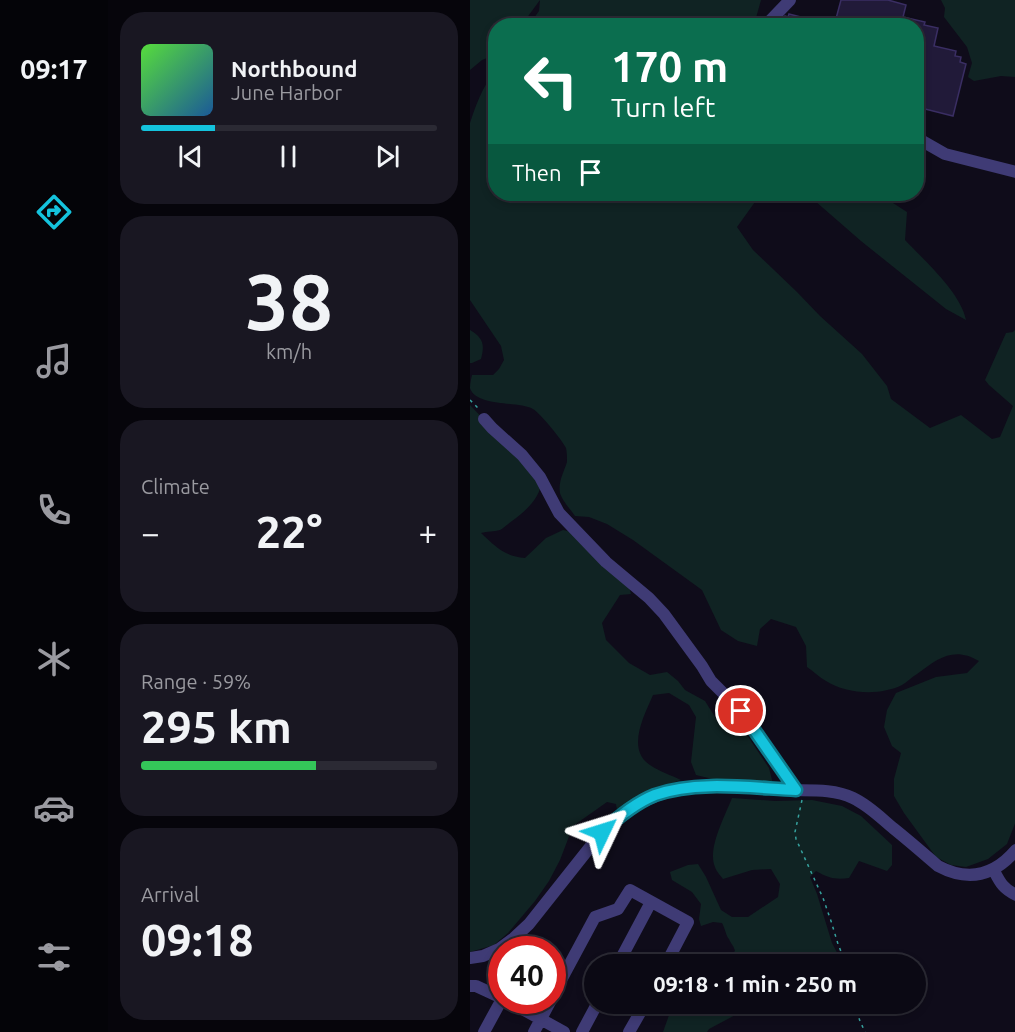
<!DOCTYPE html>
<meta charset="utf-8">
<style>
:root{--surface:#0b0914;--page:#191722;--text:#f1f3f6;--muted:#9a9aa0;--line:#2b2a34;--accent:#14c3dd}
body{margin:0;font-family:Ubuntu,sans-serif;background:var(--page);color:var(--text);height:100vh;display:flex;flex-direction:column;font-size:22px;white-space:nowrap}
*{box-sizing:border-box;margin:0}
p{font-size:20px;color:var(--muted)}
.icon{flex:none;width:33px;height:33px;fill:none;stroke:currentColor;stroke-width:2;stroke-linecap:round;stroke-linejoin:round}
.map{position:relative;flex:1;overflow:hidden}
.panel{display:flex;flex-direction:column;gap:12px;padding:12px;background:#06050b;width:362px}
.panel>*{flex:none}
.guide{position:absolute;left:18px;top:18px;width:436px;height:183px;border-radius:24px;box-shadow:0 3px 9px #0003,0 0 0 2px var(--line);background:#0b6e4f;color:#fff;overflow:hidden}
.speed{position:absolute;left:18px;top:936px;display:flex;gap:12px;font-size:30px;font-weight:700;text-align:center}
.speed>*{display:grid;place-content:center;width:78px;height:78px;border-radius:50%;background:var(--surface);box-shadow:0 3px 9px #0003,0 0 0 2px var(--line);line-height:1}
.speed .limit{border:9px solid #d22;background:#fff;color:#111}
.pin{position:absolute;display:grid;place-items:center;width:51px;height:51px;color:#fff;margin:-26px;border:3px solid #fff;border-radius:50%;box-shadow:0 2px 6px #0007}
.me{position:absolute;width:66px;margin:-33px;rotate:49deg;stroke-linejoin:round;filter:drop-shadow(0 0 4px #0008)}
.turn{display:flex;align-items:center;gap:21px;height:126px;padding:0 24px;font-size:27px}
.turn .icon{width:78px;height:78px;stroke-width:2.5}
.turn b{display:block;font-size:42px;line-height:51px}
.then{display:flex;align-items:center;height:57px;padding:0 24px;background:#0003;gap:12px;font-size:22px}
.big{font-size:45px;font-weight:600;line-height:1.1}
.panel .widget{flex:1;display:flex;flex-direction:column;justify-content:center;gap:9px;min-width:0;padding:0 21px;border-radius:24px;background:var(--page)}
.panel .dial{align-items:center;gap:0}
.dial b{font-size:78px;line-height:1}
.song{display:flex;align-items:center;gap:18px}
.cover{width:72px;height:72px;border-radius:9px;background:linear-gradient(135deg,hsl(110 70% 55%),hsl(210 70% 35%))}
.played{height:6px;border-radius:3px;background:linear-gradient(90deg,var(--accent) 25%,var(--line) 25%)}
.keys{display:flex;justify-content:space-around;direction:ltr}
.heat{display:flex;justify-content:space-between;align-items:center;font-size:33px;direction:ltr}
.charge{height:9px;border-radius:4px;background:linear-gradient(90deg,#34c759 59%,var(--line) 0)}
.trip{position:absolute;left:114px;top:954px;width:342px;height:60px;border-radius:30px;background:var(--surface);box-shadow:0 3px 9px #0003,0 0 0 2px var(--line);font-weight:600;line-height:60px;text-align:center}
main{display:flex;flex:1;min-height:0}
.menu{display:flex;flex-direction:column;width:108px;justify-content:space-around;align-items:center;background:#040408;color:var(--muted)}
.menu .icon{width:42px;height:42px}
.menu .active{color:var(--accent)}
.menu b{font-size:27px;color:var(--text)}
.map>svg:first-child{display:block}
</style>
<main>
<nav class="menu">
<b>09:17</b>
<svg class="icon active" aria-label="directions" viewBox="0 0 24 24"><path d="M12 3l9 9-9 9-9-9zM9 14v-3h6M13 9l2 2-2 2"/></svg>
<svg class="icon" aria-label="music" viewBox="0 0 24 24"><path d="M9 18V5l10-2v13"/><circle cx="6" cy="18" r="3"/><circle cx="16" cy="16" r="3"/></svg>
<svg class="icon" aria-label="phone" viewBox="0 0 24 24"><path d="M5 4h4l2 5-3 2q2 4 5 5l2-3 5 2v4C11 20 4 13 5 4z"/></svg>
<svg class="icon" aria-label="climate" viewBox="0 0 24 24"><path d="M12 3v18M4 7l16 10M4 17L20 7"/></svg>
<svg class="icon" aria-label="car" viewBox="0 0 24 24"><path d="M5 17H2v-5l4-1 3-4h7l3 4 3 1v5h-3M9 17h6M6 11h13"/><circle cx="7" cy="17" r="2"/><circle cx="17" cy="17" r="2"/></svg>
<svg class="icon" aria-label="filters" viewBox="0 0 24 24"><path d="M4 7h16M4 17h16"/><circle cx="9" cy="7" r="2"/><circle cx="15" cy="17" r="2"/></svg>
</nav>
<section class="panel">
<div class="widget">
<div class="song"><i class="cover"></i><div><b>Northbound</b><p>June Harbor</p></div></div>
<div class="played"></div>
<div class="keys"><svg class="icon" aria-label="previous" viewBox="0 0 24 24"><path d="M18 5L8 12l10 7zM5 5v14"/></svg><svg class="icon" aria-label="pause" viewBox="0 0 24 24"><path d="M8 5v14M16 5v14"/></svg><svg class="icon" aria-label="next" viewBox="0 0 24 24"><path d="M6 5l10 7-10 7zM19 5v14"/></svg></div>
</div>
<div class="widget dial"><b>38</b><p>km/h</p></div>
<div class="widget"><p>Climate</p>
<div class="heat"><a>−</a><b class="big">22°</b><a>+</a></div>
</div>
<div class="widget"><p>Range · 59%</p><b class="big">295 km</b><div class="charge"></div></div>
<div class="widget"><p>Arrival</p><b class="big">09:18</b></div>
</section>
<div class="map">
<svg width="546" height="1032" viewBox="0 0 546 1032">
<rect width="100%" height="100%" fill="#0f0c1a"/>
<!-- green -->
<path fill="#102323" d="M 0,0 L 70,0 L 56,19 L 48,25 L 26,26 L 25,55 L 12,60 L 0,70 Z
M 70,0 L 291,0 L 284,25 L 59,25 L 69,11 Z
M 471,0 L 545,0 L 545,77 L 531,76 L 504,81 L 498,77 L 502,63 L 497,47 L 474,17 L 475,8 Z
M 25,72 L 26,194 L 295,194 L 285,202 L 267,227 L 283,250 L 327,292 L 350,316 L 392,354 L 417,386 L 421,399 L 460,428 L 491,415 L 522,439 L 530,437 L 543,406 L 519,385 L 515,380 L 536,333 L 543,332 L 545,330 L 546,821 L 537,844 L 518,859 L 496,867 L 481,865 L 466,857 L 434,813 L 424,796 L 424,779 L 431,753 L 422,746 L 414,727 L 417,710 L 426,693 L 466,677 L 497,673 L 509,661 C 484,646 468,658 447,674 C 442,677 437,682 432,685 C 410,696 376,694 356,681 C 349,677 343,671 337,667 L 336,646 L 326,627 L 301,619 L 290,629 L 287,646 L 268,641 L 251,630 L 232,590 L 163,540 L 137,524 L 119,517 L 105,516 C 100,509 92,500 90,493 C 88,481 94,472 97,462 C 97,458 97,452 96,448 C 93,441 70,413 63,409 C 48,401 6,407 0,388 C 0,384 1,379 2,375 L 23,375 L 29,369 L 34,360 L 31,346 L 0,300 L 0,123 C 6,105 12,87 25,72 Z
M 337,194 L 409,194 L 437,212 L 435,240 C 454,260 491,293 496,320 L 476,309 L 391,241 Z
M 0,330 C 13,338 15,344 11,359 L 2,363 L 0,363 Z
M 0,405 L 52,460 L 68,465 C 79,490 61,507 42,521 C 38,524 34,528 30,530 C 24,532 17,531 11,533 C 26,547 34,556 55,558 L 76,538 L 93,530 L 102,532 L 159,587 L 161,594 L 150,595 L 132,623 L 136,640 L 159,663 L 180,675 L 197,672 L 208,681 L 215,690 L 235,701 L 250,725 L 266,725 L 277,735 L 299,768 L 303,784 L 251,781 L 226,775 L 221,762 L 226,717 L 219,705 L 199,693 L 183,695 C 174,716 156,749 180,765 C 190,772 201,775 211,780 C 187,788 168,794 147,810 L 146,804 L 137,802 L 103,826 L 90,860 L 79,881 L 65,901 L 38,933 L 24,945 L 0,952 Z
M 262,798 L 305,801 L 342,800 L 372,806 L 391,816 L 422,845 L 422,865 L 417,871 L 389,861 L 379,878 C 366,880 358,878 346,871 L 340,877 L 347,894 L 362,943 L 373,964 L 246,964 L 257,959 L 265,951 C 264,946 261,944 259,939 C 256,936 255,928 252,923 L 243,922 L 231,926 L 229,919 L 231,904 L 222,892 L 202,880 L 200,872 L 218,865 L 228,864 L 236,877 L 251,910 L 262,917 L 278,917 L 308,897 L 310,884 L 301,869 L 282,870 L 253,879 C 251,876 246,871 245,867 C 237,849 255,816 262,798 Z
M 203,1004 L 311,1004 L 302,1008 L 280,1004 L 269,1013 L 239,1029 L 237,1032 L 193,1032 Z"/>
<!-- building -->
<path fill="#211a39" stroke="#3a2e63" stroke-width="1.5" d="M 371,0 L 418,0 L 436,5 L 433,17 L 455,22 L 454,25 L 468,28 L 464,46 L 486,51 L 485,56 L 491,57 L 490,62 L 496,64 L 483,116 L 447,107 L 453,84 L 447,82 L 447,26 L 364,26 Z
M 319,14 L 354,23 L 353,24 L 356,26 L 330,26 L 319,23 L 319,26 L 313,26 L 315,16 L 318,17 Z"/>
<g fill="none" stroke-linecap="round" stroke-linejoin="round">
<!-- path -->
<path stroke="#36a29e" stroke-width="1.5" stroke-dasharray="3 4.5" stroke-linecap="butt" d="M 0,400 L 10,410
M 332,800 L 325,832 L 326,839 L 353,898 L 361,921 L 368,944 L 376,964
M 384,1004 L 390,1021 L 395,1032"/>
<!-- minor -->
<path stroke="#3f3b75" stroke-width="12" d="M 295,26 L 320,0
M 447,138 L 475,154 L 546,172
M 14,419 L 22,428 L 52,455 L 70,477 L 89,513 L 136,562 L 179,598 L 194,614 L 232,666 L 241,681 L 271,711 L 326,791
M 523,869 C 530,882 532,888 546,895
M 0,958 L 13,956 L 29,949 L 44,938 L 59,924 L 132,832 C 190,775 242,786 315,790 C 337,791 362,788 383,798 C 398,805 410,817 423,828 C 438,840 453,853 468,866 C 498,882 524,876 546,850
M 148,964 L 181,902
M 0,986 L 6,986 L 32,998
M 82,997 L 125,917 L 148,909 L 160,890 L 218,922 L 196,964
M 36,1000 L 94,1032
M 14,1032 L 32,999
M 64,1032 L 81,1000
M 112,1032 L 127,1004
M 159,1032 L 175,1004"/>
</g>
<g fill="none" stroke-linecap="round" stroke-linejoin="round">
<defs>
<path id="route" d="M 132,832 C 148,817 165,803 185,795 C 227,780 282,788 326,790 L 271,711"/>
</defs>
<!-- route casing -->
<use href="#route" stroke="#0d7f90" stroke-width="15"/>
<!-- route -->
<use href="#route" stroke="#14c3dd" stroke-width="10"/>
</g>
</svg>
<div class="speed"><div class="limit">40</div></div>
<div class="pin" style="left:271px;top:711px;background:#d93025"><svg class="icon" aria-label="arrive" viewBox="0 0 24 24"><path d="M6 21V4h12l-3 4 3 4H6"/></svg></div>
<svg class="me" style="left:132px;top:832px" viewBox="-20 -20 40 40"><path d="M0-17L14 15 0 8-14 15z" fill="#14c3dd" stroke="#fff" stroke-width="4"/></svg>
<div class="trip">09:18 · 1 min · 250 m</div>
<div class="guide">
<div class="turn"><svg class="icon" aria-label="left" viewBox="0 0 24 24"><path d="M17 20v-9H6M10 6l-5 5 5 5"/></svg><div><b>170 m</b>Turn left</div></div>
<div class="then">Then<svg class="icon" aria-label="arrive" viewBox="0 0 24 24"><path d="M6 21V4h12l-3 4 3 4H6"/></svg></div>
</div>
</div>
</main>
